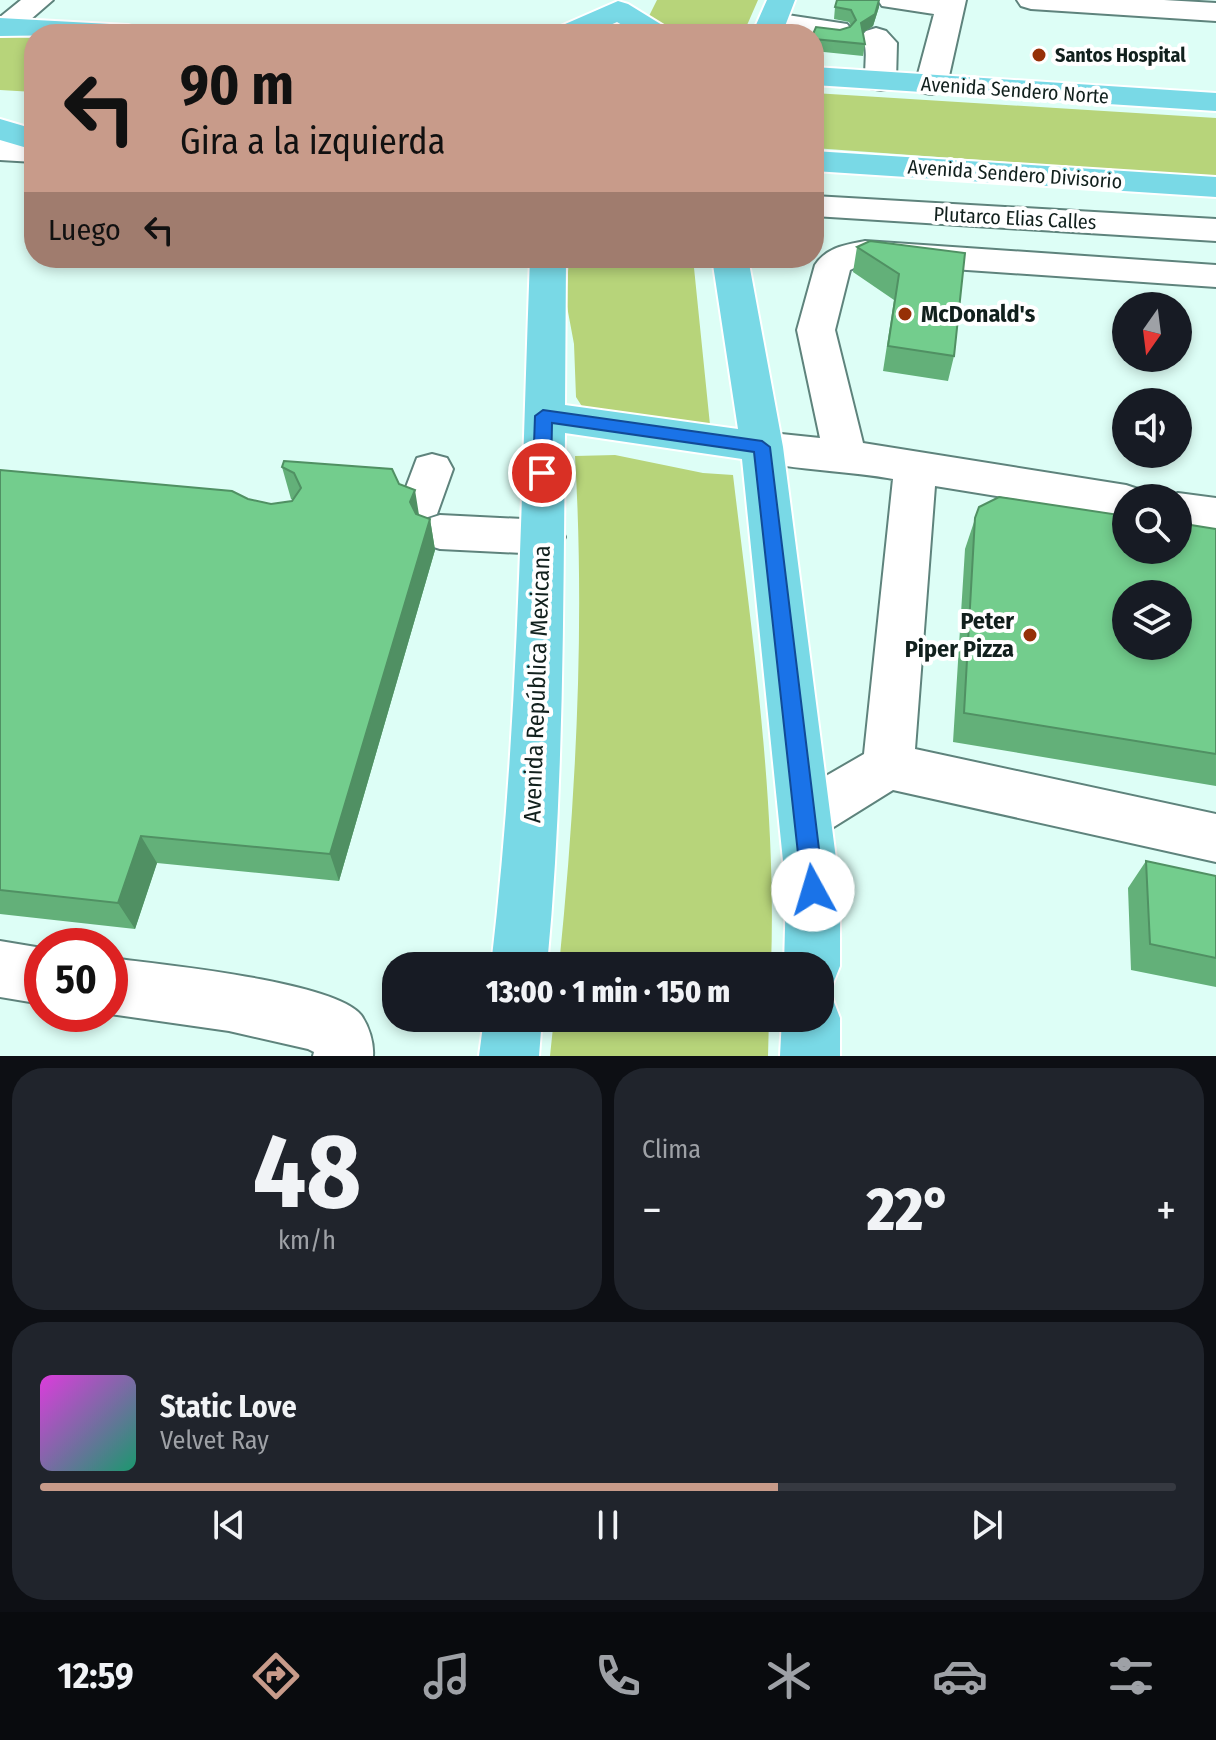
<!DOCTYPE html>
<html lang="es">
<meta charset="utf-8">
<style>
:root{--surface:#171b24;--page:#20242c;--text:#f1f3f6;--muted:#9ea1a6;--line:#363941;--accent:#c89b8a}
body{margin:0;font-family:"Fira Sans Condensed",sans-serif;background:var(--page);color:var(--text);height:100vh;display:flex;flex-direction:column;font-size:30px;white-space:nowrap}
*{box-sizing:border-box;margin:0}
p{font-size:26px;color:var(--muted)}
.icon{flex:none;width:44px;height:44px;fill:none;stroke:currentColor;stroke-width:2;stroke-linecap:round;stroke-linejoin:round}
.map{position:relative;height:1056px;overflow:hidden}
.details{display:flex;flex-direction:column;gap:12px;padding:12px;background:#0d0f14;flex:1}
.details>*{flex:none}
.top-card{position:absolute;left:24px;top:24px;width:800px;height:244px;border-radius:32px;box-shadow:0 4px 12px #0003;background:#c89b8a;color:#111;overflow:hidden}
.needle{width:52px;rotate:194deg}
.controls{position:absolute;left:1112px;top:292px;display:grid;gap:16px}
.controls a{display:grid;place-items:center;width:80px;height:80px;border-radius:50%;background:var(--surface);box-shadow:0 4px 12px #0003;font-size:40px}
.speed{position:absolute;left:24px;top:928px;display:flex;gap:16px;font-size:40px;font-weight:700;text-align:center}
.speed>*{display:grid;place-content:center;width:104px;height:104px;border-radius:50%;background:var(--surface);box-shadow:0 4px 12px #0003;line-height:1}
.speed .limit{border:12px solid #d22;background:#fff;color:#111}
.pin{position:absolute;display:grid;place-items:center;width:68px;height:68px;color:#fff;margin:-34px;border:4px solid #fff;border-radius:50%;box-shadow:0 2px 8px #0007}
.me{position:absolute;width:88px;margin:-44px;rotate:354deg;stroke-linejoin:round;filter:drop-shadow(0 0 6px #0008)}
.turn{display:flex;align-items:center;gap:28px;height:168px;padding:0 24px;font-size:36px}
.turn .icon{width:104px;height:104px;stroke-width:2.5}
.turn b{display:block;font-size:56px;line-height:68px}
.then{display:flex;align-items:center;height:76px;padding:0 24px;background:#0003;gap:16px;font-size:30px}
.big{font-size:60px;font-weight:800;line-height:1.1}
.details .tile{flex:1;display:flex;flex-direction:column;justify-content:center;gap:12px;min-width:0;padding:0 28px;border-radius:32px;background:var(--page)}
.details .dial{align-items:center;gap:0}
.dial b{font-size:104px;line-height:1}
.song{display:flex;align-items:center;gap:24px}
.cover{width:96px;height:96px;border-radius:12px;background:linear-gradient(135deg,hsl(300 70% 55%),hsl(160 70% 35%))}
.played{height:8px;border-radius:4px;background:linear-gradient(90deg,var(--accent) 65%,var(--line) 65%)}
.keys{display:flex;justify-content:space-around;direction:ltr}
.heat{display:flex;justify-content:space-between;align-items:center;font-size:44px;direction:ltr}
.details .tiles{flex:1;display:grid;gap:12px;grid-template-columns:1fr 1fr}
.tile:last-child{grid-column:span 2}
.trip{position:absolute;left:382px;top:952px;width:452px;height:80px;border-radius:32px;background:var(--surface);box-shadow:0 4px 12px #0003;font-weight:800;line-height:80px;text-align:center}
.tabs{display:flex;height:128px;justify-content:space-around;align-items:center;background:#090b0e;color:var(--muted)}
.tabs .icon{width:56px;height:56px}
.tabs .current{color:var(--accent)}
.tabs b{font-size:36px;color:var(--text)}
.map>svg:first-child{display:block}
</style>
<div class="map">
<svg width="1216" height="1056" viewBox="0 0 1216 1056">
<rect width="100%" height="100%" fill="#ddfef6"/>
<!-- green -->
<path fill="#b7d47a" d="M 657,0 L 758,0 L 744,32 L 673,34 L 661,29 L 648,18 Z
M 0,36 L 34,38 L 34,92 L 0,90 Z
M 814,93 L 1216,118 L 1216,177 L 814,148 Z
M 569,258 L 693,258 L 710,425 L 623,417 L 583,408 L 576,397 L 574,344 L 566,301 Z
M 615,455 L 703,473 L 733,475 C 752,635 777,805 771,966 L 559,966 C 576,797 585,626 575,456 Z
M 554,1018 L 769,1018 L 768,1056 L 550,1056 Z"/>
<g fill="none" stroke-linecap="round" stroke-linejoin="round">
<defs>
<path id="minor" d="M 21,0 L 53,0 L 15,33 L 0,35 L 0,17 Z
M 878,0 L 966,0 L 947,85 L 942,92 L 931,94 L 920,92 L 915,85 L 934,14 L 882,6 Z
M 1017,0 L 1164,0 L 1216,3 L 1216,21 L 1031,9 L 1021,6 Z
M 774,13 L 847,24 L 852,30 L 847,36 L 837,39 L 764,28 L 759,22 L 764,16 Z
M 876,28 L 886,31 L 897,43 L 896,81 L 892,88 L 881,90 L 870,88 C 859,72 872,53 861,37 L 866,31 Z
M 0,140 L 34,142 L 34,162 L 0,160 Z
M 814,196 L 1216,219 L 1216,241 L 814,216 Z
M 865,241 L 1216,265 L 1216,287 L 865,263 L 850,270 L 835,330 L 863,443 L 1126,485 L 1141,490 L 1146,498 L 1126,498 L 1126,517 L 935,486 L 915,749 L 1216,814 L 1216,862 L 893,790 L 824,833 L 805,840 L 786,833 L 779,816 L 786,799 L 864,754 L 893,479 C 846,470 792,471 747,458 L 741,447 L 747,436 L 762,432 L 820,438 L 797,330 L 815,265 C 827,247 845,245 865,241 Z
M 432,454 L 447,458 L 453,469 L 437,514 L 422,519 L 407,514 L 400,503 L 417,458 Z
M 1178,493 L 1216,498 L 1216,530 L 1178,525 L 1178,498 L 1162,498 Z
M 440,515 L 543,520 L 559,525 L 565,537 L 559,549 L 543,554 L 440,549 L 424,544 L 418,532 L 424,520 Z
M 0,941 L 42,948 L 42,1004 L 0,997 Z
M 110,958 C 157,964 334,981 361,1015 C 369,1026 374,1043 373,1056 L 313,1056 L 314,1052 L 308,1049 L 229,1031 L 110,1014 Z"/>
<path id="major" d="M 767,0 L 795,0 L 782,34 L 752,34 Z
M 618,1 L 628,4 L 667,28 L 672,34 L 637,34 L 617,22 L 590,34 L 551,34 L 556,28 Z
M 0,18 L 128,25 L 138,28 L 143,34 L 0,36 Z
M 814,67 L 1216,93 L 1216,111 L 814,85 Z
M 0,119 L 34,129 L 34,150 L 0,140 Z
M 814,151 L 1216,177 L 1216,197 L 814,171 Z
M 530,258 L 566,258 L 565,405 L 738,429 L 712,258 L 748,258 L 783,447 L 840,890 L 840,966 L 832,986 L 820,990 L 820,966 L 784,966 L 786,890 L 742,459 L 565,433 C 563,611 564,789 547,966 L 491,966 C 519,731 521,494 530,258 Z
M 820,993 L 832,997 L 840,1018 L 840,1056 L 780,1056 L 782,1018 L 820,1018 Z
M 484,1018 L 542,1018 L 539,1056 L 479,1056 Z"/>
</defs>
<!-- minor casing -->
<use href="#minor" stroke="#5e837c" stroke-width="4"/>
<!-- major casing -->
<use href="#major" stroke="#fff" stroke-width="4"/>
<!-- minor -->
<use href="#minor" fill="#fff" fill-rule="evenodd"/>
<!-- major -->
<use href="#major" fill="#79d9e6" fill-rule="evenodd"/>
</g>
<!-- wall -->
<path fill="#63b079" d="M 835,7 L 879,7 L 873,26 L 862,33 L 865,44 L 863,56 L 814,51 L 814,34 L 840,30 L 851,26 L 849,22 L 834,19 Z
M 857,247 L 965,253 L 954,356 L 948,381 L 883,371 L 894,300 L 853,272 Z
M 282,467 L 399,484 L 419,515 L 430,519 L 435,550 L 339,881 L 157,863 L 135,929 L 0,914 L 0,470 L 248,499 L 271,504 L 292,501 L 293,500 L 291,499 Z
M 979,507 L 1216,529 L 1216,786 L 953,742 L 965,549 Z
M 1146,861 L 1216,876 L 1216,987 L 1131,970 L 1128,888 Z"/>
<!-- shaded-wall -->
<path fill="#509063" d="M 879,0 L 879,7 L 873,26 L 859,35 L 861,23 Z
M 415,490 L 420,521 L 410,502 Z
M 430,519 L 435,550 L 339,881 L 330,854 Z
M 141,836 L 157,863 L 135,929 L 118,903 Z"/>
<!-- building -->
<path fill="#73cd8d" stroke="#509063" stroke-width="2" fill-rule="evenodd" d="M 837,0 L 879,0 L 875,14 L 861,23 L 865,44 L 814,39 L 813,34 L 816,27 L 840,30 L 850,27 L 856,20 L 851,10 L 835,7 Z
M 870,241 L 965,253 L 954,356 L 888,346 L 899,274 L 857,247 Z
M 284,461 L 392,469 L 399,484 L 415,490 L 410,502 L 416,514 L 430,519 L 330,854 L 141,836 L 118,903 L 0,890 L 0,470 L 232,491 L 248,499 L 271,504 L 292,501 L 301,488 L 294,473 L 282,467 Z
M 999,497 L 1126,516 L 1126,550 L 1178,550 L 1178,523 L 1216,529 L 1216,754 L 964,713 L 975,518 L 979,507 ZM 1126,594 L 1178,594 L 1178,646 L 1126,646 Z
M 1146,861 L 1216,876 L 1216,958 L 1150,944 Z"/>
<!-- route -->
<path fill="#1a73e8" stroke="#114b97" stroke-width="2" d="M 543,410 L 762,441 L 770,447 L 824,890 L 821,897 L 813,900 L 805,897 L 802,890 L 754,452 L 552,423 L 551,473 L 542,480 L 533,473 L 535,416 Z"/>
<!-- markers -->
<g fill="#963007" stroke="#fff" stroke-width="3">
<circle cx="1039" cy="55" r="8"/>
<circle cx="905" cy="314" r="8"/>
<circle cx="1030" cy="635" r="8"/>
</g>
<g text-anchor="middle" stroke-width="8" stroke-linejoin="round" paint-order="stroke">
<!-- far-poi labels -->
<g font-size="20" font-weight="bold" fill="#11201d" stroke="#fff" text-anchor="start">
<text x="1055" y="62">Santos Hospital</text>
</g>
<!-- far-street labels -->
<g font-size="20" fill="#11201d" stroke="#fff">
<text transform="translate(1015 90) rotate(4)" y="7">Avenida Sendero Norte</text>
<text transform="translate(1015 174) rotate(4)" y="7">Avenida Sendero Divisorio</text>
<text transform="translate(1015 218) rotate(3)" y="7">Plutarco Elias Calles</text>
</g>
<!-- poi labels -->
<g font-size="24" font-weight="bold" fill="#11201d" stroke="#fff" text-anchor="start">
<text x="921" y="322">McDonald's</text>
<text x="1014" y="629" text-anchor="end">Peter<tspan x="1014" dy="28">Piper Pizza</tspan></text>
</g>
<!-- street labels -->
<g font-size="24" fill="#11201d" stroke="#fff">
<text transform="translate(537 684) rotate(-88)" y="8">Avenida República Mexicana</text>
</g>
</g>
</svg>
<div class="controls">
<a><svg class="needle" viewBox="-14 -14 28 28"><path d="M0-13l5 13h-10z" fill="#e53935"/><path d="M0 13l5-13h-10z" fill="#9ea1a6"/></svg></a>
<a><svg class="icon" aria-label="sound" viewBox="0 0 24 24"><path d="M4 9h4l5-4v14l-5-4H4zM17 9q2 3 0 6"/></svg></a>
<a><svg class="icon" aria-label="search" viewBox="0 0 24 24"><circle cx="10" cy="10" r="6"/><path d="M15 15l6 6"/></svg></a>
<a><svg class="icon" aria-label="layers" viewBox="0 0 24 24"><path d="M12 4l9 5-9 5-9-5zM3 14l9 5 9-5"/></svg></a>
</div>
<div class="speed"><div class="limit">50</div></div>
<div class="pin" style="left:542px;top:473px;background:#d93025"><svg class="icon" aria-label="arrive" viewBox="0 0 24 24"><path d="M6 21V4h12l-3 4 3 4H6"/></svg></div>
<svg class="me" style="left:813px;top:890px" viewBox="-20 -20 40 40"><circle r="19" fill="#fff"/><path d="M0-13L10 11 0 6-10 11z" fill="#1a73e8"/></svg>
<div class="trip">13:00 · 1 min · 150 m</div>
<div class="top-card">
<div class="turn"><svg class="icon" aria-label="left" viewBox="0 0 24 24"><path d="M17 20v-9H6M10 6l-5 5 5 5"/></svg><div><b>90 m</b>Gira a la izquierda</div></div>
<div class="then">Luego<svg class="icon" aria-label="left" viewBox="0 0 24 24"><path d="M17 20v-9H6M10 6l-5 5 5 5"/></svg></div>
</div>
</div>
<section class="details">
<div class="tiles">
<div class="tile dial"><b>48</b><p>km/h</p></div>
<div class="tile"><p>Clima</p>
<div class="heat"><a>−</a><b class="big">22°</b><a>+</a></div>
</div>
<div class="tile">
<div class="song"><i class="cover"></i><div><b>Static Love</b><p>Velvet Ray</p></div></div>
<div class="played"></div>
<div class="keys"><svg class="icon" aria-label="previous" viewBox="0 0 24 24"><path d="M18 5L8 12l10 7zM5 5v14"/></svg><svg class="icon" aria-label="pause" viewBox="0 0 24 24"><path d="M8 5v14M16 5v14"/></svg><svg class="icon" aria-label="next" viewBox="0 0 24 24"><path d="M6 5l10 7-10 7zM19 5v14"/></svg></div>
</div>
</div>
</section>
<nav class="tabs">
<b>12:59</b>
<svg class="icon current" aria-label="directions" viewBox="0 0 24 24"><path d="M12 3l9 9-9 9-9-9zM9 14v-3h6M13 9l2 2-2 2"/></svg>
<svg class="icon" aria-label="music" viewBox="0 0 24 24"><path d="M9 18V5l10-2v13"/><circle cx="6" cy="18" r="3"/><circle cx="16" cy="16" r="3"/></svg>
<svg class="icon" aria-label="phone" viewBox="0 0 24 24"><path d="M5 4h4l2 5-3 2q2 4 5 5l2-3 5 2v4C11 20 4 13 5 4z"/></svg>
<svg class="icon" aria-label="climate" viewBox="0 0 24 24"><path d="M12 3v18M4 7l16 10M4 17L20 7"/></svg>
<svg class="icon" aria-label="car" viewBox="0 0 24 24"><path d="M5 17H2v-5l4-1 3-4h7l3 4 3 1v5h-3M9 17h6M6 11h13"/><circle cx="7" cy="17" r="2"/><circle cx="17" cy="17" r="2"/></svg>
<svg class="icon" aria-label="filters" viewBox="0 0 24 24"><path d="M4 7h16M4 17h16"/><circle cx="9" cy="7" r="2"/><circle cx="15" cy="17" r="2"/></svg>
</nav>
